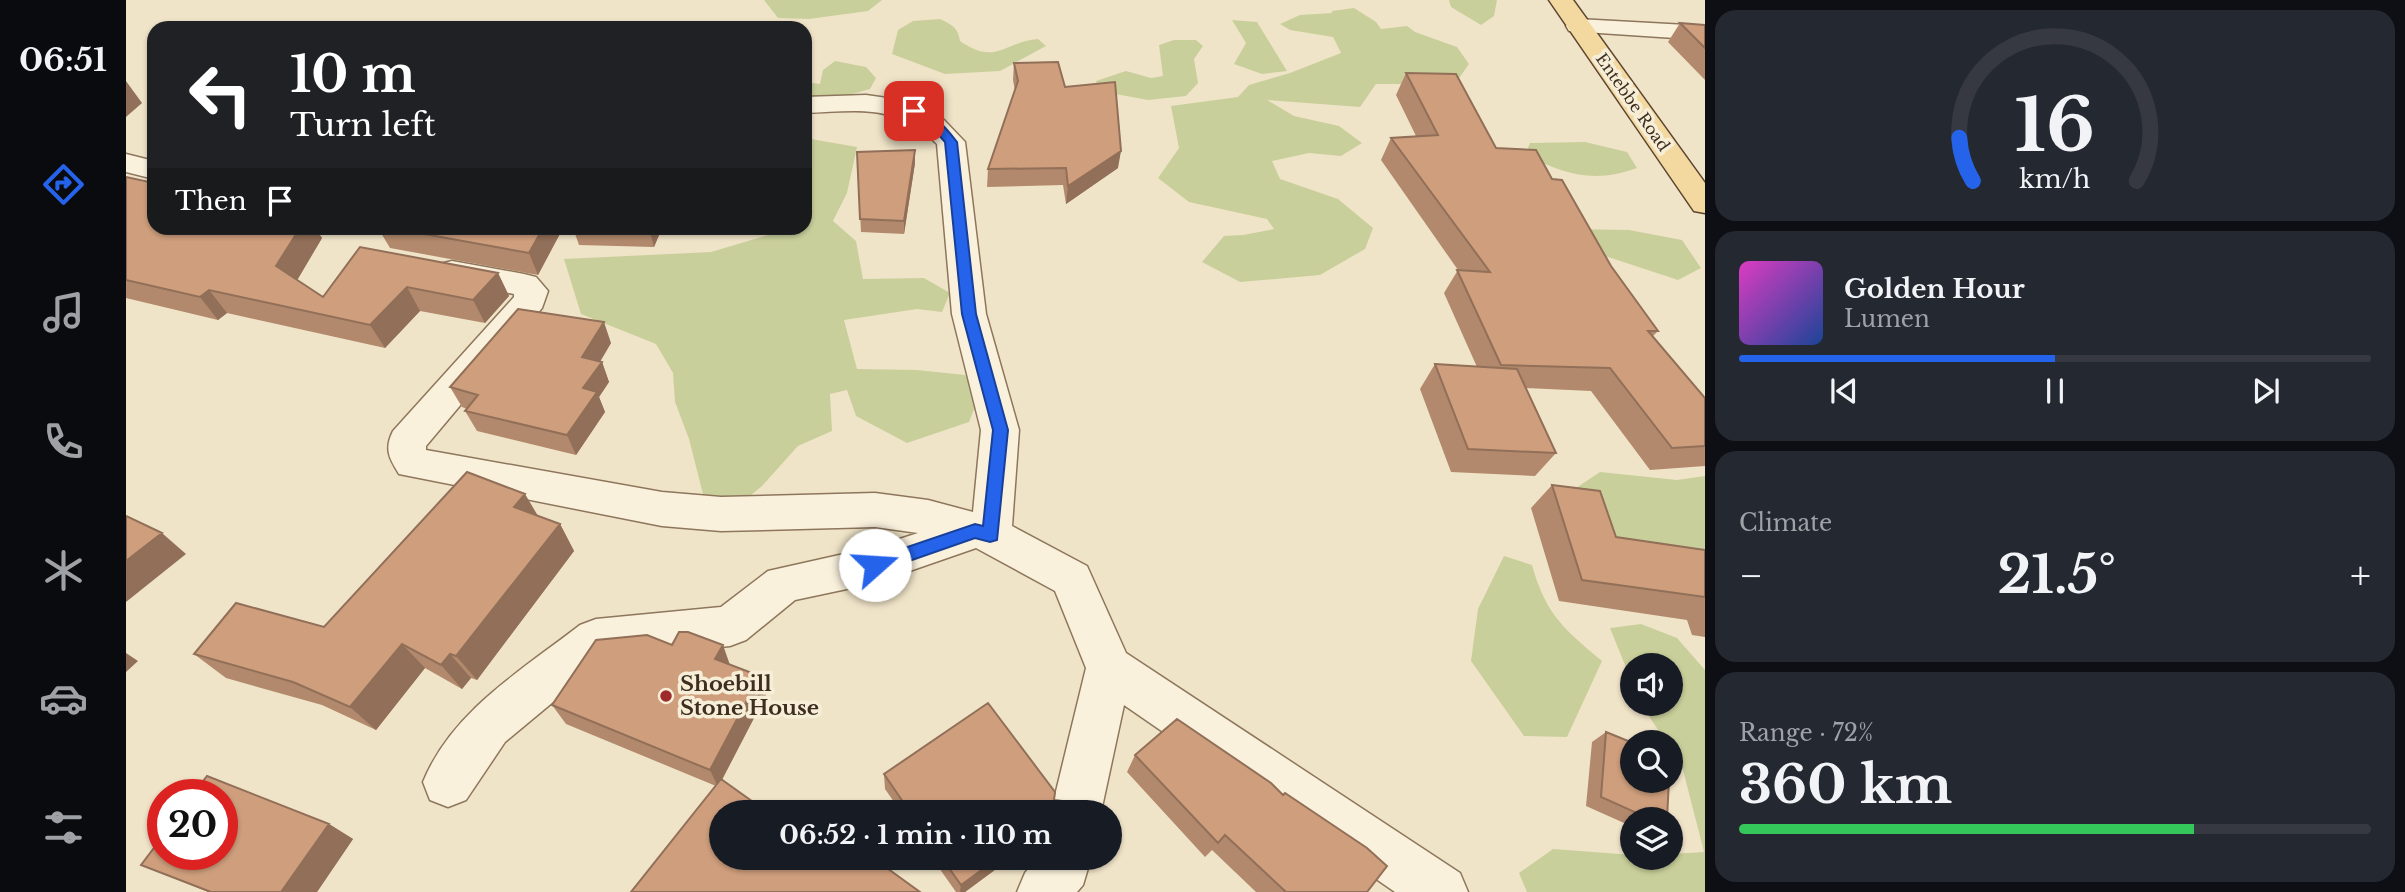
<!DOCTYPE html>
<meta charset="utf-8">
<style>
:root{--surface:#171b24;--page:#242831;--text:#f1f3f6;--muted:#9ea1a6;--line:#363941;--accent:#2563eb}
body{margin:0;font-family:"Libre Baskerville",serif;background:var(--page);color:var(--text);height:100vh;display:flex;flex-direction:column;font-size:26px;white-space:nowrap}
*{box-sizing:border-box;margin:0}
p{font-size:23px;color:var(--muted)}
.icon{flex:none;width:38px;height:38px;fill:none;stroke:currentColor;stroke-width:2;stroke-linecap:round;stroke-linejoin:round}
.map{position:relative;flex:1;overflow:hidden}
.sheet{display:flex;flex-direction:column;gap:10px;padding:10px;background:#0d0f14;width:700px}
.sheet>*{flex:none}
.banner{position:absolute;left:21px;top:21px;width:665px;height:214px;border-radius:21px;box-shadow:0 2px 5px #0004;background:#202124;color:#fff;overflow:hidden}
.buttons{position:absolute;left:1494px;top:653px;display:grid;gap:14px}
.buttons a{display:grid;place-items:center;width:63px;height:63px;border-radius:50%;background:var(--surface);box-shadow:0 2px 5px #0004;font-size:35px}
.speed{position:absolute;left:21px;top:779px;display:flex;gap:14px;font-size:35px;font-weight:700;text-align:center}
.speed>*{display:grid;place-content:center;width:91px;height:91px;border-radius:50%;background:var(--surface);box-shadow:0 2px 5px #0004;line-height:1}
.speed .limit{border:10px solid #d22;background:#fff;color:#111}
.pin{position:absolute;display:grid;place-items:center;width:60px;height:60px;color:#fff;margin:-30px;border-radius:14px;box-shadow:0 4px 10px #0006}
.me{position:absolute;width:77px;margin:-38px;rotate:71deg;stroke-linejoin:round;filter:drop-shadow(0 0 5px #0008)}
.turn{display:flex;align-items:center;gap:24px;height:147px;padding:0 28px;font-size:32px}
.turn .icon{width:91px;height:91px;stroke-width:2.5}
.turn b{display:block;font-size:49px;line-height:60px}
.then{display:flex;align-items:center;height:66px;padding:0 28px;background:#0003;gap:14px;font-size:26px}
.big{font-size:52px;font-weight:800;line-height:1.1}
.sheet .card{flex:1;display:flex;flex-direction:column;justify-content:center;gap:10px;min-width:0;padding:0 24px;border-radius:21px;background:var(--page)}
.sheet .dial{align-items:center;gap:0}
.dial svg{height:182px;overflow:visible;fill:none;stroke:var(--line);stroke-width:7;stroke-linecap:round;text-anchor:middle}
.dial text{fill:var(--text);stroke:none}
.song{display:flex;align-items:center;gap:21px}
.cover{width:84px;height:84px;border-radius:10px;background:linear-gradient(135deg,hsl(310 70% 55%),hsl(220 70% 35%))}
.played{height:7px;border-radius:4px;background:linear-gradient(90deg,var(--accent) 50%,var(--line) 50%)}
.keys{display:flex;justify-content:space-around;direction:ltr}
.heat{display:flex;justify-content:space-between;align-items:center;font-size:38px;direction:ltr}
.charge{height:10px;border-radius:5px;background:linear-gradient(90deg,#34c759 72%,var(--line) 0)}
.trip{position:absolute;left:583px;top:800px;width:413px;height:70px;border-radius:35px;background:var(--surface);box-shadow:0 2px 5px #0004;font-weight:800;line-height:70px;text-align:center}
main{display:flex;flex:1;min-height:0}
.menu{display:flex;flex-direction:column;width:126px;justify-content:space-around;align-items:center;background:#090b0e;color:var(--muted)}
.menu .icon{width:49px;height:49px}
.menu .selected{color:var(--accent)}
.menu b{font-size:32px;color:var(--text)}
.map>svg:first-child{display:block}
</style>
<main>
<nav class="menu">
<b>06:51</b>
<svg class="icon selected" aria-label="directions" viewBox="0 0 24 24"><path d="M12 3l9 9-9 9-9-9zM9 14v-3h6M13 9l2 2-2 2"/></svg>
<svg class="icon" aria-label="music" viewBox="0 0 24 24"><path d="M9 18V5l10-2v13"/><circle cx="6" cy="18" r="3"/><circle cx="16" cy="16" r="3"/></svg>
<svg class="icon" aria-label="phone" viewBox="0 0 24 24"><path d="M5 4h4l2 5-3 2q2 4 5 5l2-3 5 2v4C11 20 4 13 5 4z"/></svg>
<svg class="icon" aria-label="climate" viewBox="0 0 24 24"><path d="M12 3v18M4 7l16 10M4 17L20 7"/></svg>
<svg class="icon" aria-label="car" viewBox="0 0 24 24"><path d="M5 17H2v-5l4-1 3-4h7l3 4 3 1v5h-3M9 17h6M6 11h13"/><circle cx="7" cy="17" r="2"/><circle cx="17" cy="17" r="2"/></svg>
<svg class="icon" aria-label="filters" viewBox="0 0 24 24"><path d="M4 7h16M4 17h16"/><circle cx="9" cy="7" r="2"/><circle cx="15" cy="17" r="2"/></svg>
</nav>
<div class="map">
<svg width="1579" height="892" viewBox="0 0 1579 892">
<rect width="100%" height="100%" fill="#f0e4c8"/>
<!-- green -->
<path fill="#c9cf9b" d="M 638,0 L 756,0 L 742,11 L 683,19 L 652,18 Z
M 1323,0 L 1371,0 L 1368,16 L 1355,25 L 1325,7 Z
M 1228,8 L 1250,22 L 1255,29 L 1281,26 L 1289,32 L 1331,47 L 1343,64 L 1329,84 L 1250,84 L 1234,107 L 1141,100 L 1168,116 L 1213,126 L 1236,143 L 1215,156 L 1183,153 L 1146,161 L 1154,179 L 1212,199 L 1247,228 L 1239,249 L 1194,275 L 1114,282 L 1076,262 L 1098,236 L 1117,235 L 1148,229 L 1141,219 L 1063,202 L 1032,178 L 1053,148 L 1045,106 L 1112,97 L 1123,85 L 1164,73 L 1215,53 L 1207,37 L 1164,30 L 1154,24 L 1174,15 L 1206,13 L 1206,11 Z
M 814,19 C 826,25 832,27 834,41 C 870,66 877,42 912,39 L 920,46 L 874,71 L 819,74 L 766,54 L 772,30 L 787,21 Z
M 1106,20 L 1131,22 L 1161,71 L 1136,74 L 1108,64 L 1120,43 Z
M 1048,40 L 1070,40 L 1077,46 L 1068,59 L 1072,83 L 1060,96 L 1022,100 L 973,91 L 970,81 L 1000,71 L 1025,78 L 1037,76 L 1033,45 Z
M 709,61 L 740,67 L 750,78 L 744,89 L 708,99 L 679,97 L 679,82 L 694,84 L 697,70 Z
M 679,138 L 731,147 L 721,193 L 707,221 L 730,241 L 737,279 L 798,278 L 824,293 L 816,312 L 791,309 L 718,320 L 731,369 L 791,370 L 839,375 L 854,394 L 843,422 L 781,443 L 730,416 L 721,390 L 704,394 L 706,431 L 672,446 L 636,486 L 612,506 L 578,498 L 563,439 L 549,402 L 547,373 L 530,344 L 455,314 L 438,259 L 585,252 L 649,233 L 650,228 L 679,228 Z
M 1459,142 L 1501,152 L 1511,168 C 1467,184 1439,174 1399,155 L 1404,143 Z
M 1448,229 L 1503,230 L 1556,240 L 1575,268 L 1552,280 L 1467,252 Z
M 1474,472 L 1551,480 L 1579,476 L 1579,584 L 1498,568 L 1438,496 Z
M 1378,556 L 1406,565 C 1420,615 1438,629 1476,661 L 1441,737 L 1398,736 L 1345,661 L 1352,609 Z
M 1515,624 L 1551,638 L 1579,670 L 1579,892 L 1401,892 L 1393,873 L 1427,849 L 1507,855 L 1507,858 L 1545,858 L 1545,854 L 1578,852 L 1557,770 L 1545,751 L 1545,742 L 1540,742 L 1515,704 L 1545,704 L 1545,665 L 1507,665 L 1507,685 L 1484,628 Z"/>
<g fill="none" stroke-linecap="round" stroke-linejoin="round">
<defs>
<path id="minor" d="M 1452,19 L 1579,26 L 1579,40 L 1443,31 L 1440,26 L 1443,21 Z
M 740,95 L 775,100 L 802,109 L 818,120 L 839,142 L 860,314 L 893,430 L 886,526 L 961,566 L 1000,653 L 1334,873 L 1342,892 L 1269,892 L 998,705 L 975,812 L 925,812 L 960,668 L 929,591 L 850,548 L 749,583 L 669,600 L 620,640 L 604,646 L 480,658 L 379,742 L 340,800 L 322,807 L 304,800 L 297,782 C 326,711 396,670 454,625 L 470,619 L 595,607 L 642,571 L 749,547 L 792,533 L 749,527 L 595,531 L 536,526 L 273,474 C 263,458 258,449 267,431 L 388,297 L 388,294 L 314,280 L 310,272 L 314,264 L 326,261 L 398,274 L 410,277 L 422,291 L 416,308 L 300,446 L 300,450 L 536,492 L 595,497 L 749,493 L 802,500 L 847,512 L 855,430 L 826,314 L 811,144 C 770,103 732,111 679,113 L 679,97 Z
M 0,154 L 28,161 L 28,179 L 0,172 Z
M 911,858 L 965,858 L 957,885 L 951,892 L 891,892 L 899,873 Z"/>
<path id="major" d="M 1423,0 L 1447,0 L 1579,183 L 1579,213 L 1568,211 Z"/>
</defs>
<!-- minor casing -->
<use href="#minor" stroke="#8d765c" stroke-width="3"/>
<!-- major casing -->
<use href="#major" stroke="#5b4430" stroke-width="3"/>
<!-- minor -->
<use href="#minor" fill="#faf1dc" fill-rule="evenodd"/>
<!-- major -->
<use href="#major" fill="#f3d9a0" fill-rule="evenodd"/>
</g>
<!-- wall -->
<path fill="#b2896c" d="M 1554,23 L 1579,25 L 1579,80 L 1542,42 Z
M 888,63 L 939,87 L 992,168 L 940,204 L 937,185 L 861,187 L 862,169 L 889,91 L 887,80 Z
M 1280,73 L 1370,148 L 1426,179 L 1485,266 L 1532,331 L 1527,336 L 1579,398 L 1579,466 L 1524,470 L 1465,391 L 1400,388 L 1430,453 L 1409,476 L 1325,472 L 1294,389 L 1309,364 L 1351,367 L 1318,293 L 1332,270 L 1255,160 L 1265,138 L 1290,136 L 1270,95 Z
M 731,152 L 789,163 L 778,234 L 735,232 Z
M 0,177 L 28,228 L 189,228 L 196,238 L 171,280 L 197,297 L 372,273 L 383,296 L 359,323 L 294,311 L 259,348 L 101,313 L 92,320 L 0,298 Z
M 252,228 L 437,228 L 412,275 L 264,248 Z
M 447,228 L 536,228 L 528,247 L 453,245 Z
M 485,343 L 474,362 L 476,362 L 483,382 L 473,397 L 479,412 L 450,455 L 351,431 L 339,411 L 341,409 L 336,407 L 324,387 Z
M 1426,485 L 1490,537 L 1579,550 L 1579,637 L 1566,635 L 1561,620 L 1433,601 L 1405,508 Z
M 412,516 L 434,524 L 448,551 L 351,680 L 345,678 L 336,689 L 299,668 L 250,730 L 196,705 L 100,678 L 68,654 L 198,627 Z
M 604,665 L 640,695 L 596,780 L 505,892 L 590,786 L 440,724 L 426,705 Z
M 1480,732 L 1541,819 L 1507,819 L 1507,827 L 1460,806 L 1466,742 Z
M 1009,755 L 1241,892 L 1130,892 L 1086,850 L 1079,857 L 1001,772 Z
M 758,774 L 940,807 L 938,812 L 775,812 L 759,789 Z
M 203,824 L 227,839 L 191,892 L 82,892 L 15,865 Z
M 806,858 L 885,858 L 839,892 L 830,892 Z"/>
<!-- shaded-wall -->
<path fill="#916f58" d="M 0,81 L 16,103 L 0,117 Z
M 789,150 L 789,163 L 778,234 L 778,221 Z
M 995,151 L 992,168 L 940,204 L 942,186 Z
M 174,228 L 189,228 L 196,238 L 166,289 L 150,266 Z
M 417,228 L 437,228 L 412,275 L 403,253 Z
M 523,228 L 536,228 L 528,247 Z
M 372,273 L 383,296 L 359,323 L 347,300 Z
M 281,287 L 294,311 L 259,348 L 244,325 Z
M 83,290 L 101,313 L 92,320 L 74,297 Z
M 478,322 L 485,343 L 464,378 L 456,357 Z
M 476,362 L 483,382 L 473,397 L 479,412 L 450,455 L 441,435 L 457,388 Z
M 399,494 L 415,521 L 388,507 Z
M 434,524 L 448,551 L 351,680 L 330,656 Z
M 36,533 L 60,554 L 0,602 L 0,561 Z
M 276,644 L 299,668 L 250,730 L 224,707 Z
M 597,645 L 604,665 L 589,659 Z
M 0,653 L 12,661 L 0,672 Z
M 324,654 L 345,678 L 336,689 L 315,665 Z
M 634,676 L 640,695 L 592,787 L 584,770 Z
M 203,824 L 227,839 L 191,892 L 155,892 Z
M 872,858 L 885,858 L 839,892 L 834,892 L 835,885 Z"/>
<!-- building -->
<path fill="#cf9f7d" stroke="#916f58" stroke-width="2" d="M 1554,23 L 1579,25 L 1579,48 Z
M 932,62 L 939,87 L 989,82 L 995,151 L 942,186 L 940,168 L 862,169 L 892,81 L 888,63 Z
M 1280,73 L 1330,74 L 1370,148 L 1410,150 L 1426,179 L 1436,180 L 1485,266 L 1532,331 L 1522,331 L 1579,398 L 1579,446 L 1546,448 L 1484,368 L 1375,365 L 1331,270 L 1364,272 L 1265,138 L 1312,135 Z
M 789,150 L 778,221 L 734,219 L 731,152 Z
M 0,177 L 28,183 L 28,228 L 174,228 L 150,266 L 197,297 L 234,247 L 372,273 L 347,300 L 281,287 L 244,325 L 83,290 L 74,297 L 0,280 Z
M 265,228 L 417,228 L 403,253 Z
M 392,309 L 478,322 L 456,357 L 476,362 L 457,388 L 471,392 L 441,435 L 339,411 L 352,395 L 324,387 Z
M 1309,364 L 1391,369 L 1430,453 L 1342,449 Z
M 341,472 L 399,494 L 388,507 L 434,524 L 330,656 L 324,654 L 315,665 L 276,644 L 224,707 L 167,682 L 68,654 L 110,603 L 198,627 Z
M 1426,485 L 1474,491 L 1490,537 L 1579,550 L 1579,597 L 1456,580 Z
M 0,516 L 36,533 L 0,561 Z
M 553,632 L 562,632 L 597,645 L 589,659 L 634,676 L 584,770 L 426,705 L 470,640 L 521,635 L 546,645 Z
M 862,703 L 929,792 L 928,800 L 936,801 L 940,807 L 933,812 L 784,812 L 758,774 Z
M 1051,719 L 1145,783 L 1157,795 L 1159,793 L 1241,848 L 1261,866 L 1241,892 L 1158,892 L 1159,891 L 1099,835 L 1092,843 L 1009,755 Z
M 1480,732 L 1507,743 L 1507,780 L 1543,780 L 1541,819 L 1524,819 L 1475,797 Z
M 81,776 L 203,824 L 155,892 L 85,892 L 15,865 L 37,836 L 37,854 L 96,854 L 96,794 L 67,794 Z
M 595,779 L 641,812 L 595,812 L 595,858 L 747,858 L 794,892 L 505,892 Z
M 816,858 L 872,858 L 835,885 Z"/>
<!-- route -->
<path fill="#2563eb" stroke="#184099" stroke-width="2" d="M 784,108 C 803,107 820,128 831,142 L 850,314 L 882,430 L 871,540 L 864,542 L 849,538 L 749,573 L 743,571 L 741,565 L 743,560 L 849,524 L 857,526 L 867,430 L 836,314 L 819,142 L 805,126 L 784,113 Z"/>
<!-- markers -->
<circle fill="#9e2a2b" stroke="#f7eed8" stroke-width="2.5" cx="540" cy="696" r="7"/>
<g text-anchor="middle" stroke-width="7" stroke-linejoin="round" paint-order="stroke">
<!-- far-street labels -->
<g font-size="16" fill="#3d2e20" stroke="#f7eed8">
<text transform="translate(1507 102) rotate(55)" y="6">Entebbe Road</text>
</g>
<!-- near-poi labels -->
<g font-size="21" font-weight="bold" fill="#3d2e20" stroke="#f7eed8" text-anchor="start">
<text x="554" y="691">Shoebill<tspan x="554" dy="24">Stone House</tspan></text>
</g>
</g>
</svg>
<div class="buttons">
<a><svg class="icon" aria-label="sound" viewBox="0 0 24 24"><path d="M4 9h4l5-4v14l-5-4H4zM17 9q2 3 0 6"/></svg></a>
<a><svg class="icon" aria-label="search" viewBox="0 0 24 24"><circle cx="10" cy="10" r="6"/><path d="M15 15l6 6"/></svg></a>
<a><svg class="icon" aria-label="layers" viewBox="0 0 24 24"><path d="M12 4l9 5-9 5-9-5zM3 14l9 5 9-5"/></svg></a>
</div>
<div class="speed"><div class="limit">20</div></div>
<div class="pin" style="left:788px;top:111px;background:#d93025"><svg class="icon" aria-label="arrive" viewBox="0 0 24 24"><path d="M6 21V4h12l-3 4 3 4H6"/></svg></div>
<svg class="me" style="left:749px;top:565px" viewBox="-20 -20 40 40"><circle r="19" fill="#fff"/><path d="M0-13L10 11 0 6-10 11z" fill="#2563eb"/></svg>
<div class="trip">06:52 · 1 min · 110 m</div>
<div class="banner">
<div class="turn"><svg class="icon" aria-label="left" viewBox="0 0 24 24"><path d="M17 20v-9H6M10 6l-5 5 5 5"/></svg><div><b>10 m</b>Turn left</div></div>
<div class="then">Then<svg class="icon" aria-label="arrive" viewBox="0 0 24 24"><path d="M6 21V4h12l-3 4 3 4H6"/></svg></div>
</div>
</div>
<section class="sheet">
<div class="card dial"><svg viewBox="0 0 100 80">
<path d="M14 69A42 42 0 1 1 86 69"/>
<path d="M14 69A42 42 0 0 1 8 50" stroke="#2563eb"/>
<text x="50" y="56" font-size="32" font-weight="700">16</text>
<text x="50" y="72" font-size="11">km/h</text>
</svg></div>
<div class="card">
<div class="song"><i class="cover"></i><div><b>Golden Hour</b><p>Lumen</p></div></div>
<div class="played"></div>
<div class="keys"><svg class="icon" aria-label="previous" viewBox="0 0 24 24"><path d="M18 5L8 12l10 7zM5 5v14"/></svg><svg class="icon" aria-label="pause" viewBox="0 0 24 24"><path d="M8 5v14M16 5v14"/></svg><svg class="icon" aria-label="next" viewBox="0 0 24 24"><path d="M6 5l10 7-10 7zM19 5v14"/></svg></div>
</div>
<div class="card"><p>Climate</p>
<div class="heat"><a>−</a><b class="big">21.5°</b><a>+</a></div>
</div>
<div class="card"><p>Range · 72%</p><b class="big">360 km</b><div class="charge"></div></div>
</section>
</main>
